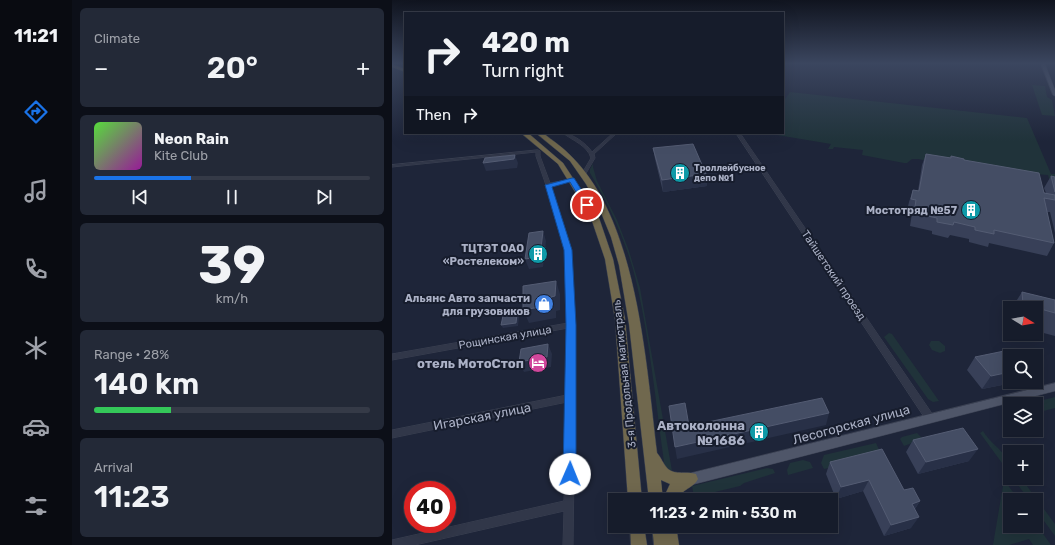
<!DOCTYPE html>
<meta charset="utf-8">
<style>
:root{--surface:#161c2b;--page:#232937;--text:#f1f3f6;--muted:#9ea1a9;--line:#353a47;--accent:#1a73e8}
body{margin:0;font-family:Rubik,sans-serif;background:var(--page);color:var(--text);height:100vh;display:flex;flex-direction:column;font-size:15px;white-space:nowrap}
*{box-sizing:border-box;margin:0}
p{font-size:13px;color:var(--muted)}
.icon{flex:none;width:22px;height:22px;fill:none;stroke:currentColor;stroke-width:2;stroke-linecap:round;stroke-linejoin:round}
.map{position:relative;flex:1;overflow:hidden}
.panel{display:flex;flex-direction:column;gap:8px;padding:8px;background:#0c0f18;width:320px}
.panel>*{flex:none}
.guide{position:absolute;left:12px;top:12px;width:380px;height:122px;border-radius:0px;box-shadow:0 4px 16px #0002,0 0 0 1px var(--line);background:#161c2b;color:var(--text);overflow:hidden}
.needle{width:26px;rotate:101deg}
.buttons{position:absolute;left:611px;top:301px;display:grid;gap:8px}
.buttons a{display:grid;place-items:center;width:40px;height:40px;border-radius:0px;background:var(--surface);box-shadow:0 4px 16px #0002,0 0 0 1px var(--line);font-size:20px}
.speed{position:absolute;left:12px;top:481px;display:flex;gap:8px;font-size:20px;font-weight:700;text-align:center}
.speed>*{display:grid;place-content:center;width:52px;height:52px;border-radius:50%;background:var(--surface);box-shadow:0 4px 16px #0002,0 0 0 1px var(--line);line-height:1}
.speed .limit{border:6px solid #d22;background:#fff;color:#111}
.pin{position:absolute;display:grid;place-items:center;width:34px;height:34px;color:#fff;margin:-17px;border:2px solid #fff;border-radius:50%;box-shadow:0 1px 4px #0007}
.me{position:absolute;width:44px;margin:-22px;rotate:1deg;stroke-linejoin:round;filter:drop-shadow(0 0 3px #0008)}
.turn{display:flex;align-items:center;gap:14px;height:84px;padding:0 12px;font-size:18px}
.turn .icon{width:52px;height:52px;stroke-width:2.5}
.turn b{display:block;font-size:28px;line-height:34px}
.then{display:flex;align-items:center;height:38px;padding:0 12px;background:#0003;gap:8px;font-size:15px}
.big{font-size:30px;font-weight:600;line-height:1.1}
.panel .card{flex:1;display:flex;flex-direction:column;justify-content:center;gap:6px;min-width:0;padding:0 14px;border-radius:6px;background:var(--page)}
.panel .dial{align-items:center;gap:0}
.dial b{font-size:52px;line-height:1}
.song{display:flex;align-items:center;gap:12px}
.cover{width:48px;height:48px;border-radius:6px;background:linear-gradient(135deg,hsl(110 70% 55%),hsl(300 70% 35%))}
.played{height:4px;border-radius:2px;background:linear-gradient(90deg,var(--accent) 35%,var(--line) 35%)}
.keys{display:flex;justify-content:space-around;direction:ltr}
.heat{display:flex;justify-content:space-between;align-items:center;font-size:22px;direction:ltr}
.charge{height:6px;border-radius:3px;background:linear-gradient(90deg,#34c759 28%,var(--line) 0)}
.trip{position:absolute;left:216px;top:493px;width:230px;height:40px;border-radius:0px;background:var(--surface);box-shadow:0 4px 16px #0002,0 0 0 1px var(--line);font-weight:600;line-height:40px;text-align:center}
main{display:flex;flex:1;min-height:0}
.menu{display:flex;flex-direction:column;width:72px;justify-content:space-around;align-items:center;background:#090b11;color:var(--muted)}
.menu .icon{width:28px;height:28px}
.menu .active{color:var(--accent)}
.menu b{font-size:18px;color:var(--text)}
.map>svg:first-child{display:block}
</style>
<main>
<nav class="menu">
<b>11:21</b>
<svg class="icon active" aria-label="directions" viewBox="0 0 24 24"><path d="M12 3l9 9-9 9-9-9zM9 14v-3h6M13 9l2 2-2 2"/></svg>
<svg class="icon" aria-label="music" viewBox="0 0 24 24"><path d="M9 18V5l10-2v13"/><circle cx="6" cy="18" r="3"/><circle cx="16" cy="16" r="3"/></svg>
<svg class="icon" aria-label="phone" viewBox="0 0 24 24"><path d="M5 4h4l2 5-3 2q2 4 5 5l2-3 5 2v4C11 20 4 13 5 4z"/></svg>
<svg class="icon" aria-label="climate" viewBox="0 0 24 24"><path d="M12 3v18M4 7l16 10M4 17L20 7"/></svg>
<svg class="icon" aria-label="car" viewBox="0 0 24 24"><path d="M5 17H2v-5l4-1 3-4h7l3 4 3 1v5h-3M9 17h6M6 11h13"/><circle cx="7" cy="17" r="2"/><circle cx="17" cy="17" r="2"/></svg>
<svg class="icon" aria-label="filters" viewBox="0 0 24 24"><path d="M4 7h16M4 17h16"/><circle cx="9" cy="7" r="2"/><circle cx="15" cy="17" r="2"/></svg>
</nav>
<section class="panel">
<div class="card"><p>Climate</p>
<div class="heat"><a>−</a><b class="big">20°</b><a>+</a></div>
</div>
<div class="card">
<div class="song"><i class="cover"></i><div><b>Neon Rain</b><p>Kite Club</p></div></div>
<div class="played"></div>
<div class="keys"><svg class="icon" aria-label="previous" viewBox="0 0 24 24"><path d="M18 5L8 12l10 7zM5 5v14"/></svg><svg class="icon" aria-label="pause" viewBox="0 0 24 24"><path d="M8 5v14M16 5v14"/></svg><svg class="icon" aria-label="next" viewBox="0 0 24 24"><path d="M6 5l10 7-10 7zM19 5v14"/></svg></div>
</div>
<div class="card dial"><b>39</b><p>km/h</p></div>
<div class="card"><p>Range · 28%</p><b class="big">140 km</b><div class="charge"></div></div>
<div class="card"><p>Arrival</p><b class="big">11:23</b></div>
</section>
<div class="map">
<svg width="663" height="545" viewBox="0 0 663 545">
<rect width="100%" height="100%" fill="#1e2539"/>
<!-- green -->
<path fill="#20333a" d="M 640,85 L 653,86 L 655,97 L 660,100 L 663,116 L 650,115 Z
M 398,92 L 635,118 L 659,174 L 663,174 L 663,183 L 658,182 L 656,175 L 579,169 L 526,159 L 520,159 L 515,163 L 512,163 L 470,155 L 471,150 L 442,147 L 441,149 L 436,149 L 439,144 L 373,133 L 391,133 L 391,102 Z
M 201,164 L 201,167 L 205,181 L 225,220 L 237,251 L 248,288 L 280,471 L 273,467 L 272,462 C 264,404 258,342 245,285 C 236,245 219,208 198,173 L 198,169 Z
M 497,333 L 500,334 L 547,401 L 541,402 L 536,399 L 492,337 Z
M 539,341 L 547,341 L 553,346 L 553,351 L 548,353 L 540,350 L 537,345 Z
M 663,397 L 663,408 L 644,413 L 644,404 L 636,404 Z
M 591,431 C 602,449 618,451 618,474 L 588,433 Z
M 525,433 L 531,439 L 512,446 L 508,439 L 510,437 Z
M 484,443 L 490,456 L 432,469 L 429,463 L 432,455 Z
M 411,460 L 418,462 L 421,468 L 396,475 L 395,470 L 398,463 Z
M 375,468 L 381,469 L 383,473 L 352,483 L 348,486 L 302,497 L 300,486 Z
M 621,478 L 629,478 L 663,524 L 663,536 L 644,510 L 644,500 L 637,500 Z
M 612,480 L 627,500 L 618,500 L 618,526 L 644,526 L 644,524 L 659,545 L 641,545 L 637,539 L 617,545 L 601,545 Z"/>
<g fill="none" stroke-linecap="round" stroke-linejoin="round">
<defs>
<path id="minor" d="M 171,133 C 180,133 195,144 200,152 L 221,133 L 225,133 L 202,154 L 203,158 L 193,175 L 191,176 L 189,175 L 199,158 C 195,145 181,141 171,133 Z
M 344,133 L 348,133 L 541,415 L 542,418 L 541,421 L 538,422 L 535,421 Z
M 146,150 L 148,151 L 148,156 L 158,183 L 180,179 L 182,180 L 180,181 L 159,186 L 179,250 L 182,325 L 183,398 L 181,545 L 171,545 L 172,511 L 23,545 L 0,545 L 0,540 L 172,501 L 175,402 L 0,438 L 0,430 L 175,395 L 176,328 L 0,360 L 0,354 L 176,323 L 173,250 L 156,191 L 144,156 L 144,152 L 0,167 L 0,165 Z"/>
<path id="major" d="M 649,64 L 653,64 L 663,90 L 663,96 L 661,95 Z
M 663,383 L 663,391 L 299,485 L 295,483 L 293,479 L 295,475 L 299,473 Z"/>
<path id="highway" d="M 0,64 L 13,69 L 13,72 L 0,67 Z
M 129,133 L 136,133 L 171,163 L 207,218 L 221,259 L 233,319 L 250,500 L 236,500 L 223,319 L 213,259 L 199,218 L 166,164 Z
M 144,133 L 151,133 C 161,141 172,148 181,158 C 246,224 254,364 265,453 C 269,457 271,464 276,469 C 283,475 295,471 304,474 L 306,479 C 302,488 289,489 285,500 L 257,500 L 237,324 L 227,265 L 219,237 L 208,210 L 194,184 L 178,161 ZM 269,480 L 278,484 L 271,499 Z
M 238,526 L 252,526 L 255,545 L 239,545 Z
M 260,526 L 284,526 L 287,545 L 262,545 Z"/>
</defs>
<!-- minor casing -->
<use href="#minor" stroke="#3b4152" stroke-width="1"/>
<!-- major casing -->
<use href="#major" stroke="#3b4152" stroke-width="1"/>
<!-- highway casing -->
<use href="#highway" stroke="#393f50" stroke-width="1"/>
<!-- minor -->
<use href="#minor" fill="#313749" fill-rule="evenodd"/>
<!-- major -->
<use href="#major" fill="#4f5669" fill-rule="evenodd"/>
<!-- highway -->
<use href="#highway" fill="#70684e" fill-rule="evenodd"/>
</g>
<!-- wall -->
<path fill="#384058" d="M 261,148 L 314,174 L 315,186 L 271,192 L 263,159 Z
M 534,154 L 558,158 L 559,156 L 572,160 L 654,193 L 652,188 L 659,176 L 663,177 L 663,233 L 658,212 L 655,212 L 662,243 L 655,256 L 597,243 L 596,247 L 577,242 L 577,239 L 558,235 L 556,238 L 540,234 L 540,231 L 518,226 L 520,213 L 515,211 L 517,202 L 521,190 L 526,191 L 530,165 Z
M 630,292 L 663,300 L 663,336 L 644,331 L 644,308 L 620,308 Z
M 583,357 L 618,382 L 625,382 L 590,389 L 575,370 Z
M 521,440 L 577,461 L 526,474 L 514,452 Z
M 438,462 L 512,490 L 528,501 L 523,509 L 519,528 L 492,536 L 471,491 L 444,499 L 434,474 Z"/>
<!-- shaded-wall -->
<path fill="#283047" d="M 123,155 L 126,163 L 125,168 L 94,171 L 91,163 Z
M 314,174 L 315,186 L 271,192 L 270,180 Z
M 151,231 L 154,241 L 151,267 L 137,269 L 133,259 Z
M 164,281 L 168,294 L 168,310 L 164,311 L 164,318 L 137,323 L 131,310 L 159,297 Z
M 125,314 L 127,317 L 126,326 L 111,328 L 109,325 Z
M 156,344 L 160,354 L 159,367 L 132,372 L 127,362 Z
M 618,372 L 618,382 L 625,382 L 590,389 L 599,376 Z
M 437,413 L 434,425 L 285,459 L 283,447 Z
M 586,449 L 577,461 L 526,474 L 534,462 Z
M 477,480 L 471,491 L 444,499 L 449,487 Z
M 528,501 L 520,513 L 520,504 Z
M 527,517 L 519,528 L 492,536 L 499,525 Z"/>
<!-- building -->
<path fill="#444d64" stroke="#545c73" d="M 301,144 L 314,174 L 270,180 L 261,148 Z
M 534,154 L 559,158 L 559,156 L 572,159 L 572,160 L 647,173 L 652,193 L 663,195 L 663,200 L 652,198 L 662,243 L 602,230 L 602,234 L 583,230 L 583,227 L 562,222 L 561,225 L 545,222 L 545,218 L 522,213 L 524,200 L 519,199 L 521,190 L 527,191 Z
M 123,155 L 122,159 L 91,163 L 93,158 Z
M 659,176 L 663,177 L 663,192 Z
M 151,231 L 148,257 L 133,259 L 137,233 Z
M 164,281 L 163,296 L 159,297 L 159,305 L 131,310 L 131,286 Z
M 630,292 L 663,300 L 663,313 L 631,304 Z
M 125,314 L 124,323 L 109,325 L 111,316 Z
M 156,344 L 155,357 L 127,362 L 129,349 Z
M 622,349 L 628,356 L 618,356 L 618,372 L 599,376 L 583,357 Z
M 430,398 L 437,413 L 283,447 L 277,406 L 293,403 L 297,426 Z
M 571,428 L 586,449 L 534,462 L 521,440 Z
M 490,449 L 512,490 L 521,488 L 528,501 L 520,504 L 527,517 L 499,525 L 477,480 L 449,487 L 438,462 Z"/>
<!-- sky -->
<linearGradient id="sky" x2="0" y2="1"><stop stop-color="#10141f"/><stop offset="0.45" stop-color="#3b465f"/><stop offset="1" stop-color="#3b465f" stop-opacity="0"/></linearGradient>
<rect width="663" height="141" fill="url(#sky)"/>
<!-- route -->
<path fill="#1a73e8" stroke="#114b97" d="M 180,178 L 182,178 L 199,205 L 195,207 L 193,207 L 178,182 L 160,187 L 180,250 L 184,325 L 184,474 L 182,479 L 178,481 L 173,479 L 171,474 L 174,325 L 172,250 L 153,185 Z"/>
<!-- icons -->
<defs>
<symbol id="building-disc" viewBox="-11 -11 22 22"><circle r="9.5" fill="#0f9aa8" stroke="#171d2d"/><path d="M-4-6H4V6H1V3H-1V6H-4ZM-2.5-4.3h1.7v1.8h-1.7ZM.8-4.3h1.7v1.8H.8ZM-2.5-1h1.7V.8h-1.7ZM.8-1h1.7V.8H.8Z" fill="#fff"/></symbol>
<symbol id="shop-disc" viewBox="-11 -11 22 22"><circle r="9.5" fill="#3f7fe0" stroke="#171d2d"/><path d="M-5-2.5h2.3a2.7 3.5 0 0 1 5.4 0H5L5.5 6h-11ZM-1.5-2.5h3a1.5 2.3 0 0 0-3 0Z" fill="#fff"/></symbol>
<symbol id="hotel-disc" viewBox="-11 -11 22 22"><circle r="9.5" fill="#d1479c" stroke="#171d2d"/><path d="M-6-4.5h1.5V1H6V5H4.5V3h-9V5H-6ZM-4 0a1.8 1.8 0 1 1 3.6 0ZM.5 0V-2.5h3Q6-2.5 6 0Z" fill="#fff"/></symbol>
</defs>
<g fill-rule="evenodd">
<use href="#building-disc" x="277" y="162" width="22" height="22"/>
<use href="#building-disc" x="568" y="199" width="22" height="22"/>
<use href="#building-disc" x="135" y="243" width="22" height="22"/>
<use href="#shop-disc" x="141" y="293" width="22" height="22"/>
<use href="#hotel-disc" x="135" y="352" width="22" height="22"/>
<use href="#building-disc" x="356" y="421" width="22" height="22"/>
</g>
<g text-anchor="middle" stroke-width="4" stroke-linejoin="round" paint-order="stroke">
<!-- far-poi labels -->
<g font-size="9" font-weight="bold" fill="#abb1c6" stroke="#171d2d" text-anchor="start">
<text x="302" y="171">Троллейбусное<tspan x="302" dy="10">депо №1</tspan></text>
</g>
<!-- poi labels -->
<g font-size="11" font-weight="bold" fill="#abb1c6" stroke="#171d2d" text-anchor="end">
<text x="565" y="214">Мостотряд №57</text>
<text x="132" y="252">ТЦТЭТ ОАО<tspan x="132" dy="13">«Ростелеком»</tspan></text>
<text x="138" y="302">Альянс Авто запчасти<tspan x="138" dy="13">для грузовиков</tspan></text>
</g>
<!-- street labels -->
<g font-size="11" fill="#abb1c6" stroke="#171d2d">
<text transform="translate(442 275) rotate(56)" y="4">Тайшетский проезд</text>
<text transform="translate(113 337) rotate(-10)" y="4">Рощинская улица</text>
<text transform="translate(232 374) rotate(-96)" y="4">3-я Продольная магистраль</text>
</g>
<!-- near-poi labels -->
<g font-size="13" font-weight="bold" fill="#abb1c6" stroke="#171d2d" text-anchor="end">
<text x="132" y="368">отель МотоСтоп</text>
<text x="353" y="430">Автоколонна<tspan x="353" dy="15">№1686</tspan></text>
</g>
<!-- near-street labels -->
<g font-size="13" fill="#abb1c6" stroke="#171d2d">
<text transform="translate(90 416) rotate(-11)" y="5">Игарская улица</text>
<text transform="translate(459 424) rotate(-15)" y="5">Лесогорская улица</text>
</g>
</g>
</svg>
<div class="buttons">
<a><svg class="needle" viewBox="-14 -14 28 28"><path d="M0-13l5 13h-10z" fill="#e53935"/><path d="M0 13l5-13h-10z" fill="#9ea1a9"/></svg></a>
<a><svg class="icon" aria-label="search" viewBox="0 0 24 24"><circle cx="10" cy="10" r="6"/><path d="M15 15l6 6"/></svg></a>
<a><svg class="icon" aria-label="layers" viewBox="0 0 24 24"><path d="M12 4l9 5-9 5-9-5zM3 14l9 5 9-5"/></svg></a>
<a>+</a>
<a>−</a>
</div>
<div class="speed"><div class="limit">40</div></div>
<div class="pin" style="left:195px;top:205px;background:#d93025"><svg class="icon" aria-label="arrive" viewBox="0 0 24 24"><path d="M6 21V4h12l-3 4 3 4H6"/></svg></div>
<svg class="me" style="left:178px;top:474px" viewBox="-20 -20 40 40"><circle r="19" fill="#fff"/><path d="M0-13L10 11 0 6-10 11z" fill="#1a73e8"/></svg>
<div class="trip">11:23 · 2 min · 530 m</div>
<div class="guide">
<div class="turn"><svg class="icon" aria-label="right" viewBox="0 0 24 24"><path d="M7 20v-9h11M14 6l5 5-5 5"/></svg><div><b>420 m</b>Turn right</div></div>
<div class="then">Then<svg class="icon" aria-label="right" viewBox="0 0 24 24"><path d="M7 20v-9h11M14 6l5 5-5 5"/></svg></div>
</div>
</div>
</main>
